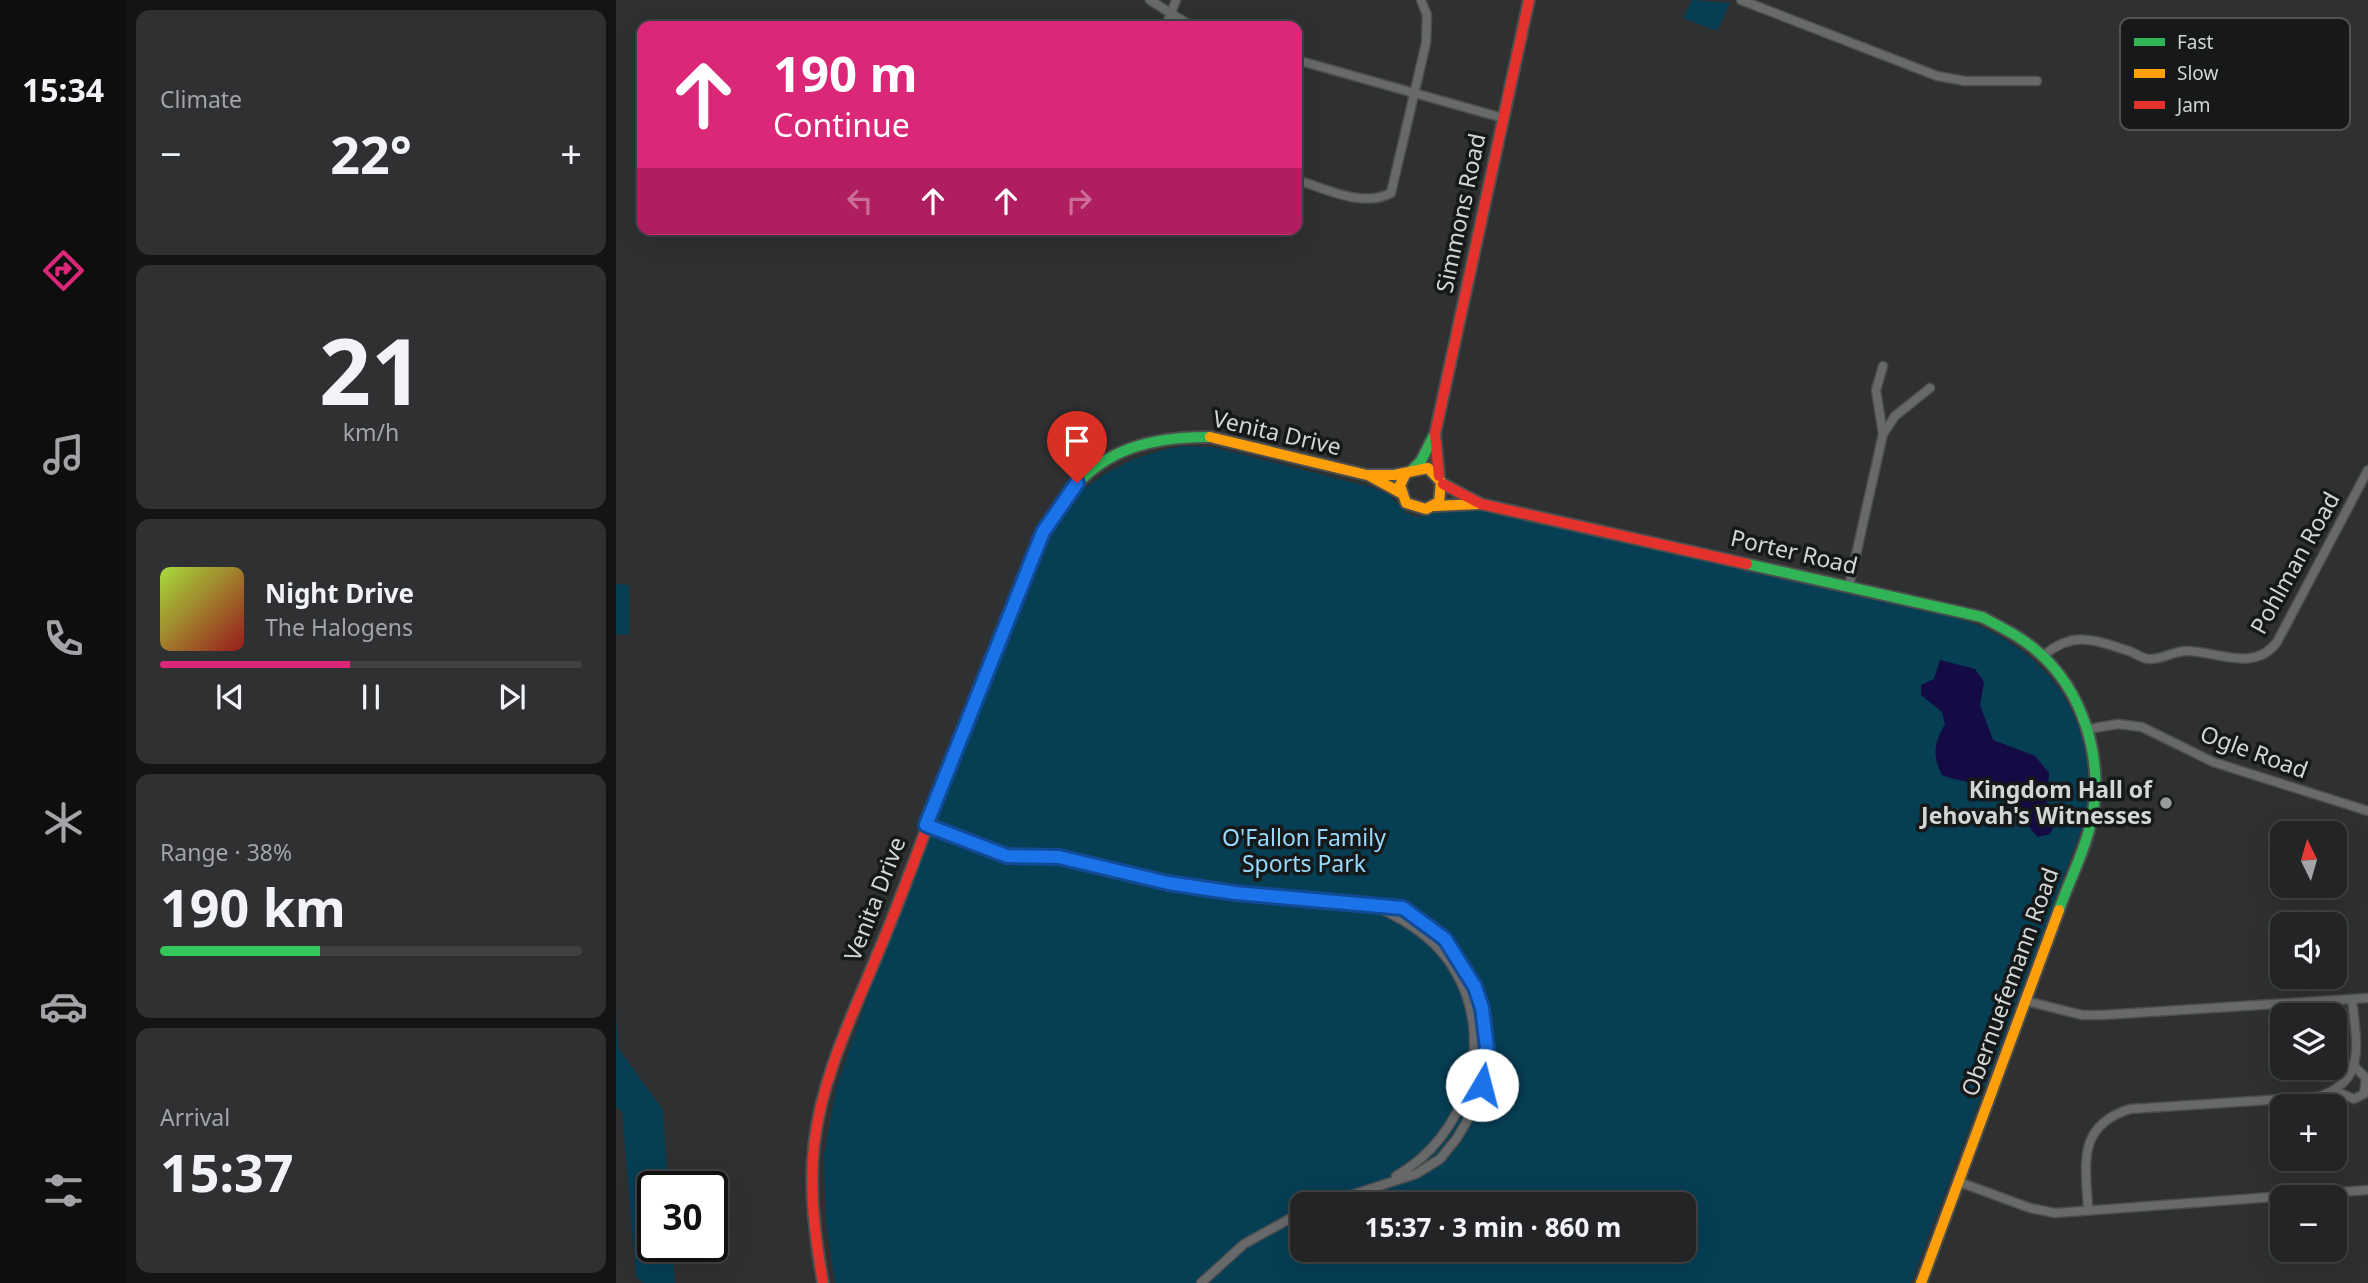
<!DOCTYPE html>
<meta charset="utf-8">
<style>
:root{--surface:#222425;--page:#2e3032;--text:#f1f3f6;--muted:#a2a4a7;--line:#3f4142;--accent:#db2777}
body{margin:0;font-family:"Noto Sans",sans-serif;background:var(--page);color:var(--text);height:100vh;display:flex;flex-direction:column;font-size:26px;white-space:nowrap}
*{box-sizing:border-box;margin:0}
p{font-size:23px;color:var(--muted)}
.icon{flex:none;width:38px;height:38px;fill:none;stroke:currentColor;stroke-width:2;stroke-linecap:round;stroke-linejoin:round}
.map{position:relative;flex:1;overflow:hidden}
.side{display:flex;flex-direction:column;gap:10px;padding:10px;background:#131414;width:490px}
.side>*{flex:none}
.guide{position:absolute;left:21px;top:21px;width:665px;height:214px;border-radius:14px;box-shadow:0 7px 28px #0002,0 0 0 2px var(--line);background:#db2777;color:#fff;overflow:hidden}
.needle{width:46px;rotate:355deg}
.fabs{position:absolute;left:1654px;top:821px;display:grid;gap:14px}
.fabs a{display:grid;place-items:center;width:77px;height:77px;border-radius:14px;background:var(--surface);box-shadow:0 7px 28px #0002,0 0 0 2px var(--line);font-size:35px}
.speed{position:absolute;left:21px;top:1171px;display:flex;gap:14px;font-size:35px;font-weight:700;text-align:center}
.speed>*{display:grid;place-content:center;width:91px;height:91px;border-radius:50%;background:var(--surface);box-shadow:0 7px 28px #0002,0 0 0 2px var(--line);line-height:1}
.speed .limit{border:4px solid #111;border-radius:10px;background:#fff;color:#111}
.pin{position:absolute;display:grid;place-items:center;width:60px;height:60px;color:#fff;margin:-72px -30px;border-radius:50% 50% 50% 0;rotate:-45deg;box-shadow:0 0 7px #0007}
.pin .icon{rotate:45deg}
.me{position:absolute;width:77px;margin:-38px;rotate:8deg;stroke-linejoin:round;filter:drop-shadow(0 0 5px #0008)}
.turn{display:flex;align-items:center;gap:24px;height:147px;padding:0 21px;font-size:32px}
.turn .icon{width:91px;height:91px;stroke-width:2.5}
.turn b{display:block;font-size:49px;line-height:60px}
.lanes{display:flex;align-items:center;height:66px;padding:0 21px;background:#0003;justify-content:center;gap:35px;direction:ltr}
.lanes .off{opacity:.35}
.big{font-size:52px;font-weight:700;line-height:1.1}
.side .widget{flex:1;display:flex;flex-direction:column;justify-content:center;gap:10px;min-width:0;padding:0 24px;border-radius:14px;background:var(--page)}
.side .dial{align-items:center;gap:0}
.dial b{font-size:91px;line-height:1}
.song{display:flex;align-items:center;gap:21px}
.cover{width:84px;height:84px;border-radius:10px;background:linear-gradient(135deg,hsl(80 70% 55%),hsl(0 70% 35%))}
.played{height:7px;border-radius:4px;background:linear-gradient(90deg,var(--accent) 45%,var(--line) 45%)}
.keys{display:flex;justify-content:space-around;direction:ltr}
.heat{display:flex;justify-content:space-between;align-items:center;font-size:38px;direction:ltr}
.charge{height:10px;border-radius:5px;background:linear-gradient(90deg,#34c759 38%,var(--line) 0)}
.trip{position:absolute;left:674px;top:1192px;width:406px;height:70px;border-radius:14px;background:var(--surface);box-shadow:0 7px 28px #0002,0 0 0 2px var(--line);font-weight:700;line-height:70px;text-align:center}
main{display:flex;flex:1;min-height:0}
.menu{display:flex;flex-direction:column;width:126px;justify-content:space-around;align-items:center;background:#0e0e0f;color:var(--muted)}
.menu .icon{width:49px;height:49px}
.menu .active{color:var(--accent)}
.menu b{font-size:32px;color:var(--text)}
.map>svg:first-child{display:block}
</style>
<main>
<nav class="menu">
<b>15:34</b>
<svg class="icon active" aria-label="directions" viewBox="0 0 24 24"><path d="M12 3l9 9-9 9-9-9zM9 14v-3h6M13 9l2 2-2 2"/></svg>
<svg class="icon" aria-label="music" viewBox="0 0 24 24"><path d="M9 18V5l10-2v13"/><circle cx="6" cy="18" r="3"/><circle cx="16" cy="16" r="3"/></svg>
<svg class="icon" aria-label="phone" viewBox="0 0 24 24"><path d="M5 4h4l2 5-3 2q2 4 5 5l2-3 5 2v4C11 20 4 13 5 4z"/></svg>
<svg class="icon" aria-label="climate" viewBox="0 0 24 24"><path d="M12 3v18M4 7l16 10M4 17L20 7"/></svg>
<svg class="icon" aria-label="car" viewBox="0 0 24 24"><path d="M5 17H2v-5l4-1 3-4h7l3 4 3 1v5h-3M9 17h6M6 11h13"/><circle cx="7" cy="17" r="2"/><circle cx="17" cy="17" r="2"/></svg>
<svg class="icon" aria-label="filters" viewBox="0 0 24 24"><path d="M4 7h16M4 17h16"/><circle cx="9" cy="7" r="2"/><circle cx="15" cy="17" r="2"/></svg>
</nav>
<section class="side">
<div class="widget"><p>Climate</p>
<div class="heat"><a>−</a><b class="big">22°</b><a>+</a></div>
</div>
<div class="widget dial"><b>21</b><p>km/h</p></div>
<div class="widget">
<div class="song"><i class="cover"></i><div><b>Night Drive</b><p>The Halogens</p></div></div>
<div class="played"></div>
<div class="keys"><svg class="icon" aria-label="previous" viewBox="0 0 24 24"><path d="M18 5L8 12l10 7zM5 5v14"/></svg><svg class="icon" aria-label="pause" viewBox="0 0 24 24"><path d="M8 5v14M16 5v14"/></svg><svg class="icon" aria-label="next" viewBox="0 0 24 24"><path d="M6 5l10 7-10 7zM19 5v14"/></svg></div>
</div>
<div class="widget"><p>Range · 38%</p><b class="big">190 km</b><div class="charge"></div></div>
<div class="widget"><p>Arrival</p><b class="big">15:37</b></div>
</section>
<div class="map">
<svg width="1752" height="1283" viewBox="0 0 1752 1283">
<rect width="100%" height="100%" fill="#2e3031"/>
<!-- green -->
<path fill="#063e54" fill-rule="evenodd" d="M 1076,0 L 1114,3 L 1101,31 L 1067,18 Z
M 567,446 L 596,447 L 755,487 L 774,495 L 790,513 L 803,517 L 831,508 L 851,508 L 1332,615 C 1430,643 1488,719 1468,823 L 1295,1283 L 219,1283 L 210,1221 L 208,1156 L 220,1088 L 278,921 L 447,507 C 483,473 518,454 567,446 ZM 686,1204 L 1068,1204 L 1068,1250 L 686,1250 Z
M 0,584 L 13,585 L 13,635 L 0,634 Z
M 0,1008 L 2,1048 L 47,1110 L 52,1186 L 37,1186 L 37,1246 L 56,1246 L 59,1283 L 28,1283 L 20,1277 L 6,1112 L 0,1107 Z"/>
<!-- water -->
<path fill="#140a44" d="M 1324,660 L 1359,669 L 1368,682 L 1364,705 L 1377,740 L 1419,756 L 1433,773 L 1431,805 L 1439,824 L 1434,834 L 1422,837 C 1409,825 1412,817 1403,805 C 1386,782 1350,785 1326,775 C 1316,756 1318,743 1329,724 L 1326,712 L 1305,695 L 1305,685 L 1318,679 Z"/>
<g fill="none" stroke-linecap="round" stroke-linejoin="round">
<defs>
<path id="street" d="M 534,0 L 575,26
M 1125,0 L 1321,76 L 1349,81 L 1421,81
M 550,26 L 560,0
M 681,60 L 887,118
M 681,180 C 711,189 746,208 775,193 L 810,43 L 811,15 L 805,0
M 1267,434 L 1279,416 L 1314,388
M 1233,586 L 1267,434 L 1260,390 L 1267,366
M 1428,655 C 1458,630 1478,640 1513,651 C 1519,653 1527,659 1533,659 C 1545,660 1558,651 1570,651 C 1602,651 1638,673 1661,642 L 1752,470
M 1472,729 L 1502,724 L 1526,727 L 1597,762 L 1752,811
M 310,825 L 391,856 L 443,857 L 552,883 L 619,893 L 775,905 L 802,917 L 829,938 L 859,987 L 869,1027 L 869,1067 L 858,1109 L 841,1138 L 824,1159 L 800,1174 L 708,1204
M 761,907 C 792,921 822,940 839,971 C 881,1042 850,1137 780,1176
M 1410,1001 L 1466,1015 L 1487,1015 L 1752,998
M 1719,1091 L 1738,1099 L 1748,1094 L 1750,1078 L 1740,1068
M 1343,1182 L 1414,1208 L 1439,1213 L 1752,1190
M 1472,1210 C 1470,1164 1460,1126 1514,1109 L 1701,1097 C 1752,1082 1740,1042 1736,999
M 585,1283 L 628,1244 L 686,1212"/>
<path id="fast" d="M 797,469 L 805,461 L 817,437
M 1131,564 L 1366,617 C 1385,627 1405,637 1421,651 C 1467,690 1488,759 1476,818 C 1470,849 1453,881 1443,910
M 342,744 C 359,699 378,654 396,610 C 438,503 464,436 594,437"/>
<path id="slow" d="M 594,437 L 751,475 L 778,475 L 812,468 L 825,482 L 823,502 L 810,509 L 790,503 L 784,485 L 790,473
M 754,476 L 785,493
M 819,506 L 862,504
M 1305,1283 L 1443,910"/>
<path id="jam" d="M 823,476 L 819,434 L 913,0
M 827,484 L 865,504 L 1131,564
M 207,1283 C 199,1237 193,1191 198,1145 C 206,1075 238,1012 264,948 C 292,881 316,812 342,744"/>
</defs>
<!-- street casing -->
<use href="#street" stroke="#4c4e4e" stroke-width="11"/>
<!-- fast casing -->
<use href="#fast" stroke="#4c4e4e" stroke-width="14"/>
<!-- slow casing -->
<use href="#slow" stroke="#4c4e4e" stroke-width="14"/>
<!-- jam casing -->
<use href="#jam" stroke="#4c4e4e" stroke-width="14"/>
<!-- street -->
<use href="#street" stroke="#67696a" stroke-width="8"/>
<!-- fast -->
<use href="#fast" stroke="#30b455" stroke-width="10"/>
<!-- slow -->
<use href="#slow" stroke="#ff9f0a" stroke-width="10"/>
<!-- jam -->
<use href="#jam" stroke="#e5322d" stroke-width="10"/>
</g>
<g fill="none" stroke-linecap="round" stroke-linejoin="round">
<defs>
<path id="route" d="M 461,483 L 427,532 L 310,825 L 391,856 L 443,857 L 552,883 L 619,893 L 787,908 L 829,939 L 859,987 L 866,1008 L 871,1048 L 866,1085"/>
</defs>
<!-- route casing -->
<use href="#route" stroke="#114b97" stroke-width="18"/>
<!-- route -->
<use href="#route" stroke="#1a73e8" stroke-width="12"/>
</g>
<!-- markers -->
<circle fill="#999c9d" stroke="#161819" stroke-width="2.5" cx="1550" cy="803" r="7"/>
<g text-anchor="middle" stroke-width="7" stroke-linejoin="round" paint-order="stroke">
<!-- street labels -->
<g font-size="23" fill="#d3d6d7" stroke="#161819">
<text transform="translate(845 213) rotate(-78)" y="8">Simmons Road</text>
<text transform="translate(661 433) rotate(13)" y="8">Venita Drive</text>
<text transform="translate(1178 552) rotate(13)" y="8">Porter Road</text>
<text transform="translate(1679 563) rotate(-61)" y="8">Pohlman Road</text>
<text transform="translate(1638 752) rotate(20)" y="8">Ogle Road</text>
<text transform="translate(259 899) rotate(-69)" y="8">Venita Drive</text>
<text transform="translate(1394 982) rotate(-70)" y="8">Obernuefemann Road</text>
</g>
<!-- poi labels -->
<g font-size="23" font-weight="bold" fill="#d3d6d7" stroke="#161819" text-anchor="end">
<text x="1536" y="798">Kingdom Hall of<tspan x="1536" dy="26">Jehovah's Witnesses</tspan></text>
</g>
<!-- park labels -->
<g font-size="23" fill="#96d9fc" stroke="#161819">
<text x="688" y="846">O'Fallon Family<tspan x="688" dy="26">Sports Park</tspan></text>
</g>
</g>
<!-- legend -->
<rect x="1504" y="18" width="230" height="112" rx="10" fill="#161819" stroke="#4f5152" stroke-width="2"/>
<rect x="1518" y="38" width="31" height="8" fill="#30b455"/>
<rect x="1518" y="69" width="31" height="9" fill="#ff9f0a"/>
<rect x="1518" y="101" width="31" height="8" fill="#e5322d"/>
<g font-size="19" fill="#d3d6d7">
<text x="1561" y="49">Fast</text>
<text x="1561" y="80">Slow</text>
<text x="1561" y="112">Jam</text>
</g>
</svg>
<div class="fabs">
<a><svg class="needle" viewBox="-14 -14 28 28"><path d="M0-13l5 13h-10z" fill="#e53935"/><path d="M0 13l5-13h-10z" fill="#a2a4a7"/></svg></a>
<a><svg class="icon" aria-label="sound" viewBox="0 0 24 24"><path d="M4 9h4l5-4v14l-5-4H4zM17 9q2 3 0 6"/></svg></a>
<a><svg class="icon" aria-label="layers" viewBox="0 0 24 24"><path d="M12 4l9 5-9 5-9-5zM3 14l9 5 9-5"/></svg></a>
<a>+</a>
<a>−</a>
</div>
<div class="speed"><div class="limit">30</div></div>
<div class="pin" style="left:461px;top:483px;background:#d93025"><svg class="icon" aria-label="arrive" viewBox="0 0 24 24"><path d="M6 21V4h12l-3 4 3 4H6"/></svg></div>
<svg class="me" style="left:866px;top:1085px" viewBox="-20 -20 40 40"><circle r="19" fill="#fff"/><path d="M0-13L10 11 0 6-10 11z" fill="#1a73e8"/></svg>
<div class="trip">15:37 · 3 min · 860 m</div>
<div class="guide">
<div class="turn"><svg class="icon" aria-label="ahead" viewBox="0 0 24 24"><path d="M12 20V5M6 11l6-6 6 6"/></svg><div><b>190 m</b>Continue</div></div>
<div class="lanes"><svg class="icon off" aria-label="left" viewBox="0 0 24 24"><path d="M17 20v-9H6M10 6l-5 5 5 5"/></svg><svg class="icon" aria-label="ahead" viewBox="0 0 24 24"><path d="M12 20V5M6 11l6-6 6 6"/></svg><svg class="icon" aria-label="ahead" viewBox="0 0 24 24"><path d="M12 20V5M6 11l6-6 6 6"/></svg><svg class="icon off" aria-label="right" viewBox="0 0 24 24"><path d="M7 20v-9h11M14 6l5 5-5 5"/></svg></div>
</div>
</div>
</main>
